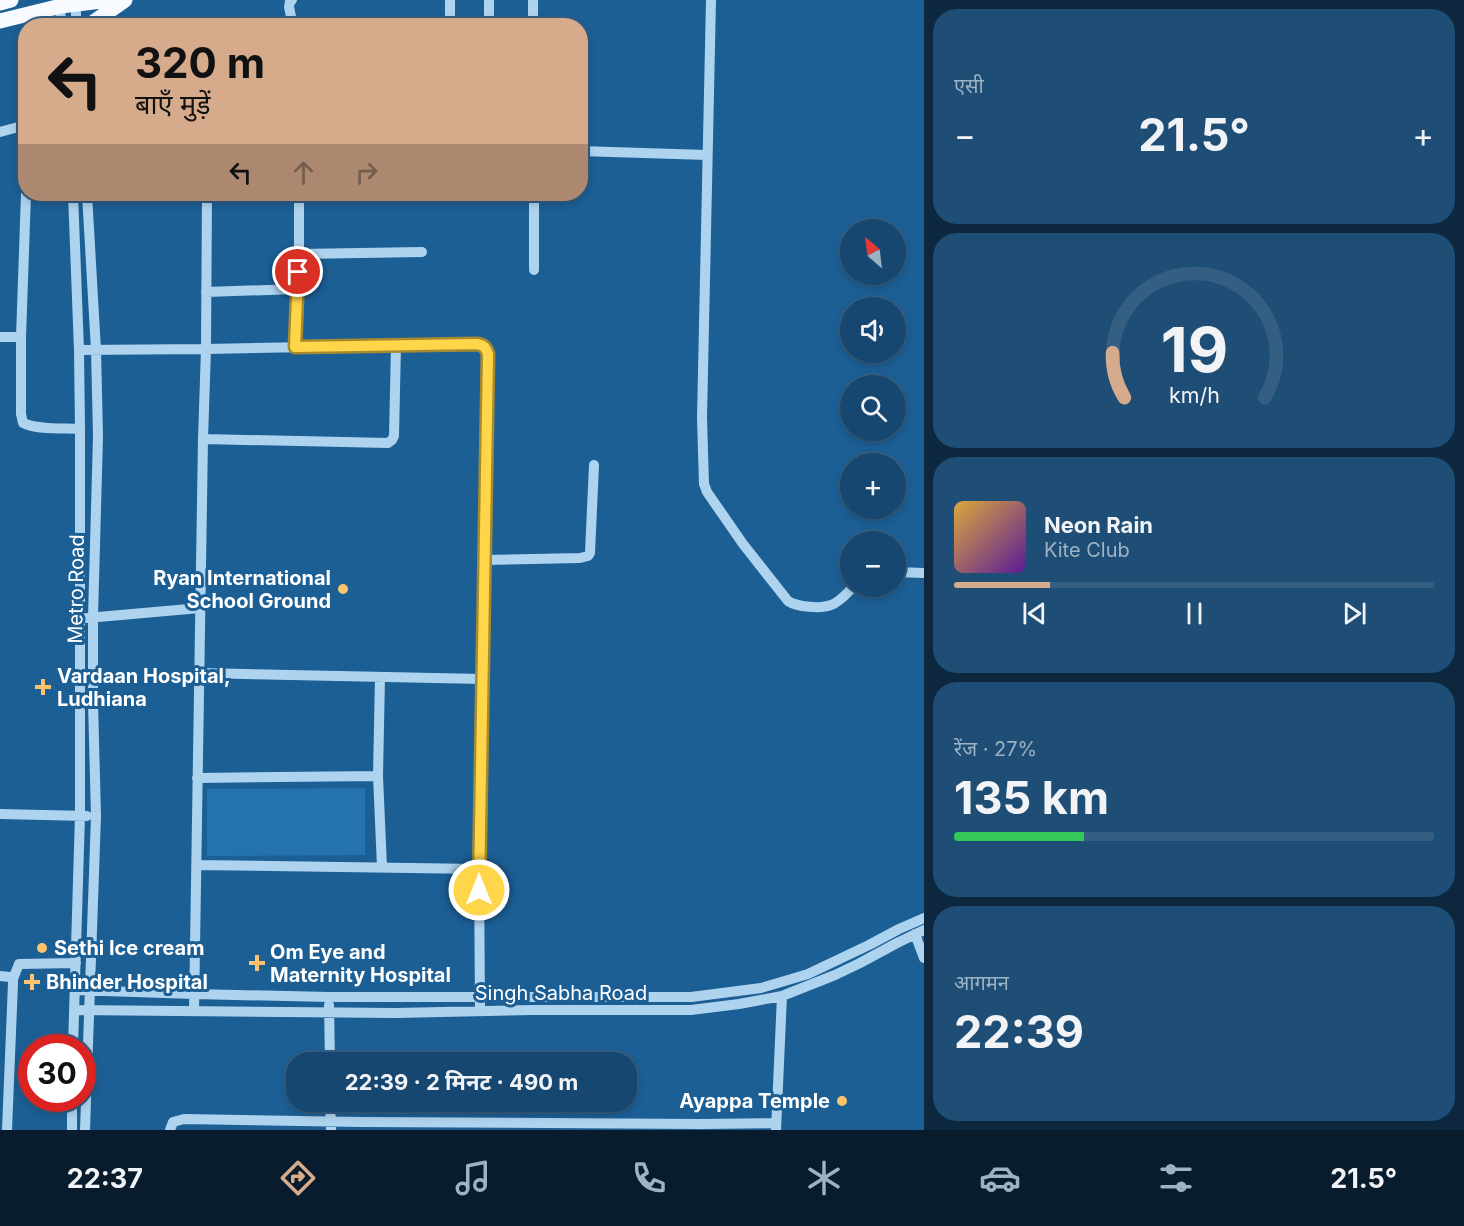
<!DOCTYPE html>
<html lang="hi">
<meta charset="utf-8">
<style>
:root{--surface:#154770;--page:#1e4e75;--text:#f1f3f6;--muted:#9db2c3;--line:#345f83;--accent:#d6ab8b}
body{margin:0;font-family:Inter,"Noto Sans Devanagari",sans-serif;background:var(--page);color:var(--text);height:100vh;display:flex;flex-direction:column;font-size:22px;white-space:nowrap}
*{box-sizing:border-box;margin:0}
p{font-size:20px;color:var(--muted)}
.icon{flex:none;width:33px;height:33px;fill:none;stroke:currentColor;stroke-width:2;stroke-linecap:round;stroke-linejoin:round}
.map{position:relative;flex:1;overflow:hidden}
.sheet{display:flex;flex-direction:column;gap:9px;padding:9px;background:#0c273e;width:540px}
.sheet>*{flex:none}
.guide{position:absolute;left:18px;top:18px;width:570px;height:183px;border-radius:24px;box-shadow:0 3px 9px #0003,0 0 0 2px var(--line);background:#d6ab8b;color:#111;overflow:hidden}
.needle{width:39px;rotate:332deg}
.tools{position:absolute;left:840px;top:219px;display:grid;gap:12px}
.tools a{display:grid;place-items:center;width:66px;height:66px;border-radius:50%;background:var(--surface);box-shadow:0 3px 9px #0003,0 0 0 2px var(--line);font-size:30px}
.speed{position:absolute;left:18px;top:1034px;display:flex;gap:12px;font-size:30px;font-weight:700;text-align:center}
.speed>*{display:grid;place-content:center;width:78px;height:78px;border-radius:50%;background:var(--surface);box-shadow:0 3px 9px #0003,0 0 0 2px var(--line);line-height:1}
.speed .limit{border:9px solid #d22;background:#fff;color:#111}
.pin{position:absolute;display:grid;place-items:center;width:51px;height:51px;color:#fff;margin:-26px;border:3px solid #fff;border-radius:50%;box-shadow:0 2px 6px #0007}
.me{position:absolute;width:66px;margin:-33px;rotate:0deg;stroke-linejoin:round;filter:drop-shadow(0 0 4px #0008)}
.turn{display:flex;align-items:center;gap:21px;height:126px;padding:0 18px;font-size:27px}
.turn .icon{width:78px;height:78px;stroke-width:2.5}
.turn b{display:block;font-size:42px;line-height:51px}
.lanes{display:flex;align-items:center;height:57px;padding:0 18px;background:#0003;justify-content:center;gap:30px;direction:ltr}
.lanes .off{opacity:.35}
.big{font-size:45px;font-weight:700;line-height:1.1}
.sheet .card{flex:1;display:flex;flex-direction:column;justify-content:center;gap:9px;min-width:0;padding:0 21px;border-radius:24px;background:var(--page)}
.sheet .dial{align-items:center;gap:0}
.dial svg{height:156px;overflow:visible;fill:none;stroke:var(--line);stroke-width:7;stroke-linecap:round;text-anchor:middle}
.dial text{fill:var(--text);stroke:none}
.song{display:flex;align-items:center;gap:18px}
.cover{width:72px;height:72px;border-radius:9px;background:linear-gradient(135deg,hsl(40 70% 55%),hsl(270 70% 35%))}
.played{height:6px;border-radius:3px;background:linear-gradient(90deg,var(--accent) 20%,var(--line) 20%)}
.keys{display:flex;justify-content:space-around;direction:ltr}
.heat{display:flex;justify-content:space-between;align-items:center;font-size:33px;direction:ltr}
.charge{height:9px;border-radius:4px;background:linear-gradient(90deg,#34c759 27%,var(--line) 0)}
.trip{position:absolute;left:286px;top:1052px;width:351px;height:60px;border-radius:24px;background:var(--surface);box-shadow:0 3px 9px #0003,0 0 0 2px var(--line);font-weight:700;line-height:60px;text-align:center}
.tab-bar{display:flex;height:96px;justify-content:space-around;align-items:center;background:#081c2d;color:var(--muted)}
.tab-bar .icon{width:42px;height:42px}
.tab-bar .selected{color:var(--accent)}
.tab-bar b{font-size:27px;color:var(--text)}
main{display:flex;flex:1;min-height:0}
.map>svg:first-child{display:block}
</style>
<main>
<div class="map">
<svg width="924" height="1130" viewBox="0 0 924 1130">
<rect width="100%" height="100%" fill="#1c5f95"/>
<!-- green -->
<path fill="#2573ae" d="M 365,788 L 365,855 L 207,856 L 207,789 Z"/>
<g fill="none" stroke-linecap="round" stroke-linejoin="round">
<!-- minor -->
<path stroke="#aed3ef" stroke-width="10" d="M 76,0 L 76,26
M 292,0 L 290,1 L 289,7 L 293,26
M 533,0 L 533,26
M 711,0 L 702,418 L 704,484 L 707,492 L 743,544 L 788,601 C 797,607 821,609 831,605 C 840,602 847,593 854,586
M 60,2 L 61,26
M 450,26 L 450,0
M 489,26 L 489,0
M 0,132 L 26,125
M 580,151 L 707,155
M 73,194 L 79,350 L 80,429 L 80,815 L 73,1047
M 299,254 L 422,252
M 534,270 L 534,194
M 206,292 L 298,289
M 0,337 L 21,337 L 26,194
M 21,337 L 21,414 L 23,423 C 37,430 64,428 80,429
M 295,347 L 299,254 L 299,194
M 79,350 L 206,349 L 477,344 C 483,345 486,348 488,354 L 479,869 L 480,1011
M 203,439 L 388,443 L 392,440 L 394,436 L 396,345
M 484,560 L 580,558 L 588,556 L 590,553 L 594,465
M 896,572 L 924,573
M 87,618 L 200,608
M 200,673 L 482,679
M 380,677 L 378,776 L 382,867
M 197,778 L 378,776
M 0,814 L 87,816
M 197,865 L 479,869
M 915,934 L 924,958
M 0,976 L 10,977 L 13,979 L 13,983 L 7,1130
M 13,979 L 19,964 L 76,963
M 75,990 L 194,994 L 329,997 L 691,997 L 761,988 L 788,980 L 808,974 L 869,945 L 899,929 L 924,918
M 329,1005 L 330,1062
M 74,1010 L 396,1013 L 531,1010 L 691,1010 L 739,1004 L 782,996 L 835,975 L 860,963 L 897,943 L 924,930
M 194,1011 L 203,439 L 206,349 L 207,194
M 330,1101 L 331,1130
M 72,1130 L 72,1098
M 85,1130 L 96,816 L 93,702 L 93,617 L 98,436 L 96,350 L 87,194
M 170,1130 L 173,1122 L 184,1119 L 362,1122 L 701,1124 L 776,1123
M 776,1130 L 782,996"/>
<!-- major -->
<path stroke="#f7fbff" stroke-width="15" d="M 0,3 L 11,0
M 0,21 L 61,6 L 109,0
M 88,26 L 125,0"/>
</g>
<g fill="none" stroke-linecap="round" stroke-linejoin="round">
<defs>
<path id="route" d="M 298,272 L 295,347 L 477,344 C 484,345 486,348 488,354 L 479,890"/>
</defs>
<!-- route casing -->
<use href="#route" stroke="#a68a30" stroke-width="15"/>
<!-- route -->
<use href="#route" stroke="#ffd54a" stroke-width="10"/>
</g>
<!-- markers -->
<g fill="#ffc36d" stroke="#1c5f95" stroke-width="2">
<circle cx="343" cy="589" r="6"/>
<path d="M40 678h6v6h6v6h-6v6h-6v-6h-6v-6h6z"/>
<circle cx="42" cy="948" r="6"/>
<path d="M254 954h6v6h6v6h-6v6h-6v-6h-6v-6h6z"/>
<path d="M29 973h6v6h6v6h-6v6h-6v-6h-6v-6h6z"/>
<circle cx="842" cy="1101" r="6"/>
</g>
<g text-anchor="middle" stroke-width="6" stroke-linejoin="round" paint-order="stroke">
<!-- poi labels -->
<g font-size="20" font-weight="bold" fill="#fff" stroke="#1c5f95" text-anchor="start">
<text x="331" y="585" text-anchor="end">Ryan International<tspan x="331" dy="23">School Ground</tspan></text>
<text x="57" y="683">Vardaan Hospital,<tspan x="57" dy="23">Ludhiana</tspan></text>
<text x="54" y="955">Sethi Ice cream</text>
<text x="270" y="959">Om Eye and<tspan x="270" dy="23">Maternity Hospital</tspan></text>
<text x="46" y="989">Bhinder Hospital</text>
<text x="830" y="1108" text-anchor="end">Ayappa Temple</text>
</g>
<!-- street labels -->
<g font-size="20" fill="#fff" stroke="#1c5f95">
<text transform="translate(76 589) rotate(-89)" y="7">Metro Road</text>
<text x="561" y="1000">Singh Sabha Road</text>
</g>
</g>
</svg>
<div class="tools">
<a><svg class="needle" viewBox="-14 -14 28 28"><path d="M0-13l5 13h-10z" fill="#e53935"/><path d="M0 13l5-13h-10z" fill="#9db2c3"/></svg></a>
<a><svg class="icon" aria-label="sound" viewBox="0 0 24 24"><path d="M4 9h4l5-4v14l-5-4H4zM17 9q2 3 0 6"/></svg></a>
<a><svg class="icon" aria-label="search" viewBox="0 0 24 24"><circle cx="10" cy="10" r="6"/><path d="M15 15l6 6"/></svg></a>
<a>+</a>
<a>−</a>
</div>
<div class="speed"><div class="limit">30</div></div>
<div class="pin" style="left:298px;top:272px;background:#d93025"><svg class="icon" aria-label="arrive" viewBox="0 0 24 24"><path d="M6 21V4h12l-3 4 3 4H6"/></svg></div>
<svg class="me" style="left:479px;top:890px" viewBox="-20 -20 40 40"><circle r="17" fill="#ffd54a" stroke="#fff" stroke-width="3"/><path d="M0-11L8 9 0 5-8 9z" fill="#fff"/></svg>
<div class="trip">22:39 · 2 मिनट · 490 m</div>
<div class="guide">
<div class="turn"><svg class="icon" aria-label="left" viewBox="0 0 24 24"><path d="M17 20v-9H6M10 6l-5 5 5 5"/></svg><div><b>320 m</b>बाएँ मुड़ें</div></div>
<div class="lanes"><svg class="icon" aria-label="left" viewBox="0 0 24 24"><path d="M17 20v-9H6M10 6l-5 5 5 5"/></svg><svg class="icon off" aria-label="ahead" viewBox="0 0 24 24"><path d="M12 20V5M6 11l6-6 6 6"/></svg><svg class="icon off" aria-label="right" viewBox="0 0 24 24"><path d="M7 20v-9h11M14 6l5 5-5 5"/></svg></div>
</div>
</div>
<section class="sheet">
<div class="card"><p>एसी</p>
<div class="heat"><a>−</a><b class="big">21.5°</b><a>+</a></div>
</div>
<div class="card dial"><svg viewBox="0 0 100 80">
<path d="M14 69A42 42 0 1 1 86 69"/>
<path d="M14 69A42 42 0 0 1 8 46" stroke="#d6ab8b"/>
<text x="50" y="56" font-size="32" font-weight="700">19</text>
<text x="50" y="72" font-size="11">km/h</text>
</svg></div>
<div class="card">
<div class="song"><i class="cover"></i><div><b>Neon Rain</b><p>Kite Club</p></div></div>
<div class="played"></div>
<div class="keys"><svg class="icon" aria-label="previous" viewBox="0 0 24 24"><path d="M18 5L8 12l10 7zM5 5v14"/></svg><svg class="icon" aria-label="pause" viewBox="0 0 24 24"><path d="M8 5v14M16 5v14"/></svg><svg class="icon" aria-label="next" viewBox="0 0 24 24"><path d="M6 5l10 7-10 7zM19 5v14"/></svg></div>
</div>
<div class="card"><p>रेंज · 27%</p><b class="big">135 km</b><div class="charge"></div></div>
<div class="card"><p>आगमन</p><b class="big">22:39</b></div>
</section>
</main>
<nav class="tab-bar">
<b>22:37</b>
<svg class="icon selected" aria-label="directions" viewBox="0 0 24 24"><path d="M12 3l9 9-9 9-9-9zM9 14v-3h6M13 9l2 2-2 2"/></svg>
<svg class="icon" aria-label="music" viewBox="0 0 24 24"><path d="M9 18V5l10-2v13"/><circle cx="6" cy="18" r="3"/><circle cx="16" cy="16" r="3"/></svg>
<svg class="icon" aria-label="phone" viewBox="0 0 24 24"><path d="M5 4h4l2 5-3 2q2 4 5 5l2-3 5 2v4C11 20 4 13 5 4z"/></svg>
<svg class="icon" aria-label="climate" viewBox="0 0 24 24"><path d="M12 3v18M4 7l16 10M4 17L20 7"/></svg>
<svg class="icon" aria-label="car" viewBox="0 0 24 24"><path d="M5 17H2v-5l4-1 3-4h7l3 4 3 1v5h-3M9 17h6M6 11h13"/><circle cx="7" cy="17" r="2"/><circle cx="17" cy="17" r="2"/></svg>
<svg class="icon" aria-label="filters" viewBox="0 0 24 24"><path d="M4 7h16M4 17h16"/><circle cx="9" cy="7" r="2"/><circle cx="15" cy="17" r="2"/></svg>
<b>21.5°</b>
</nav>
